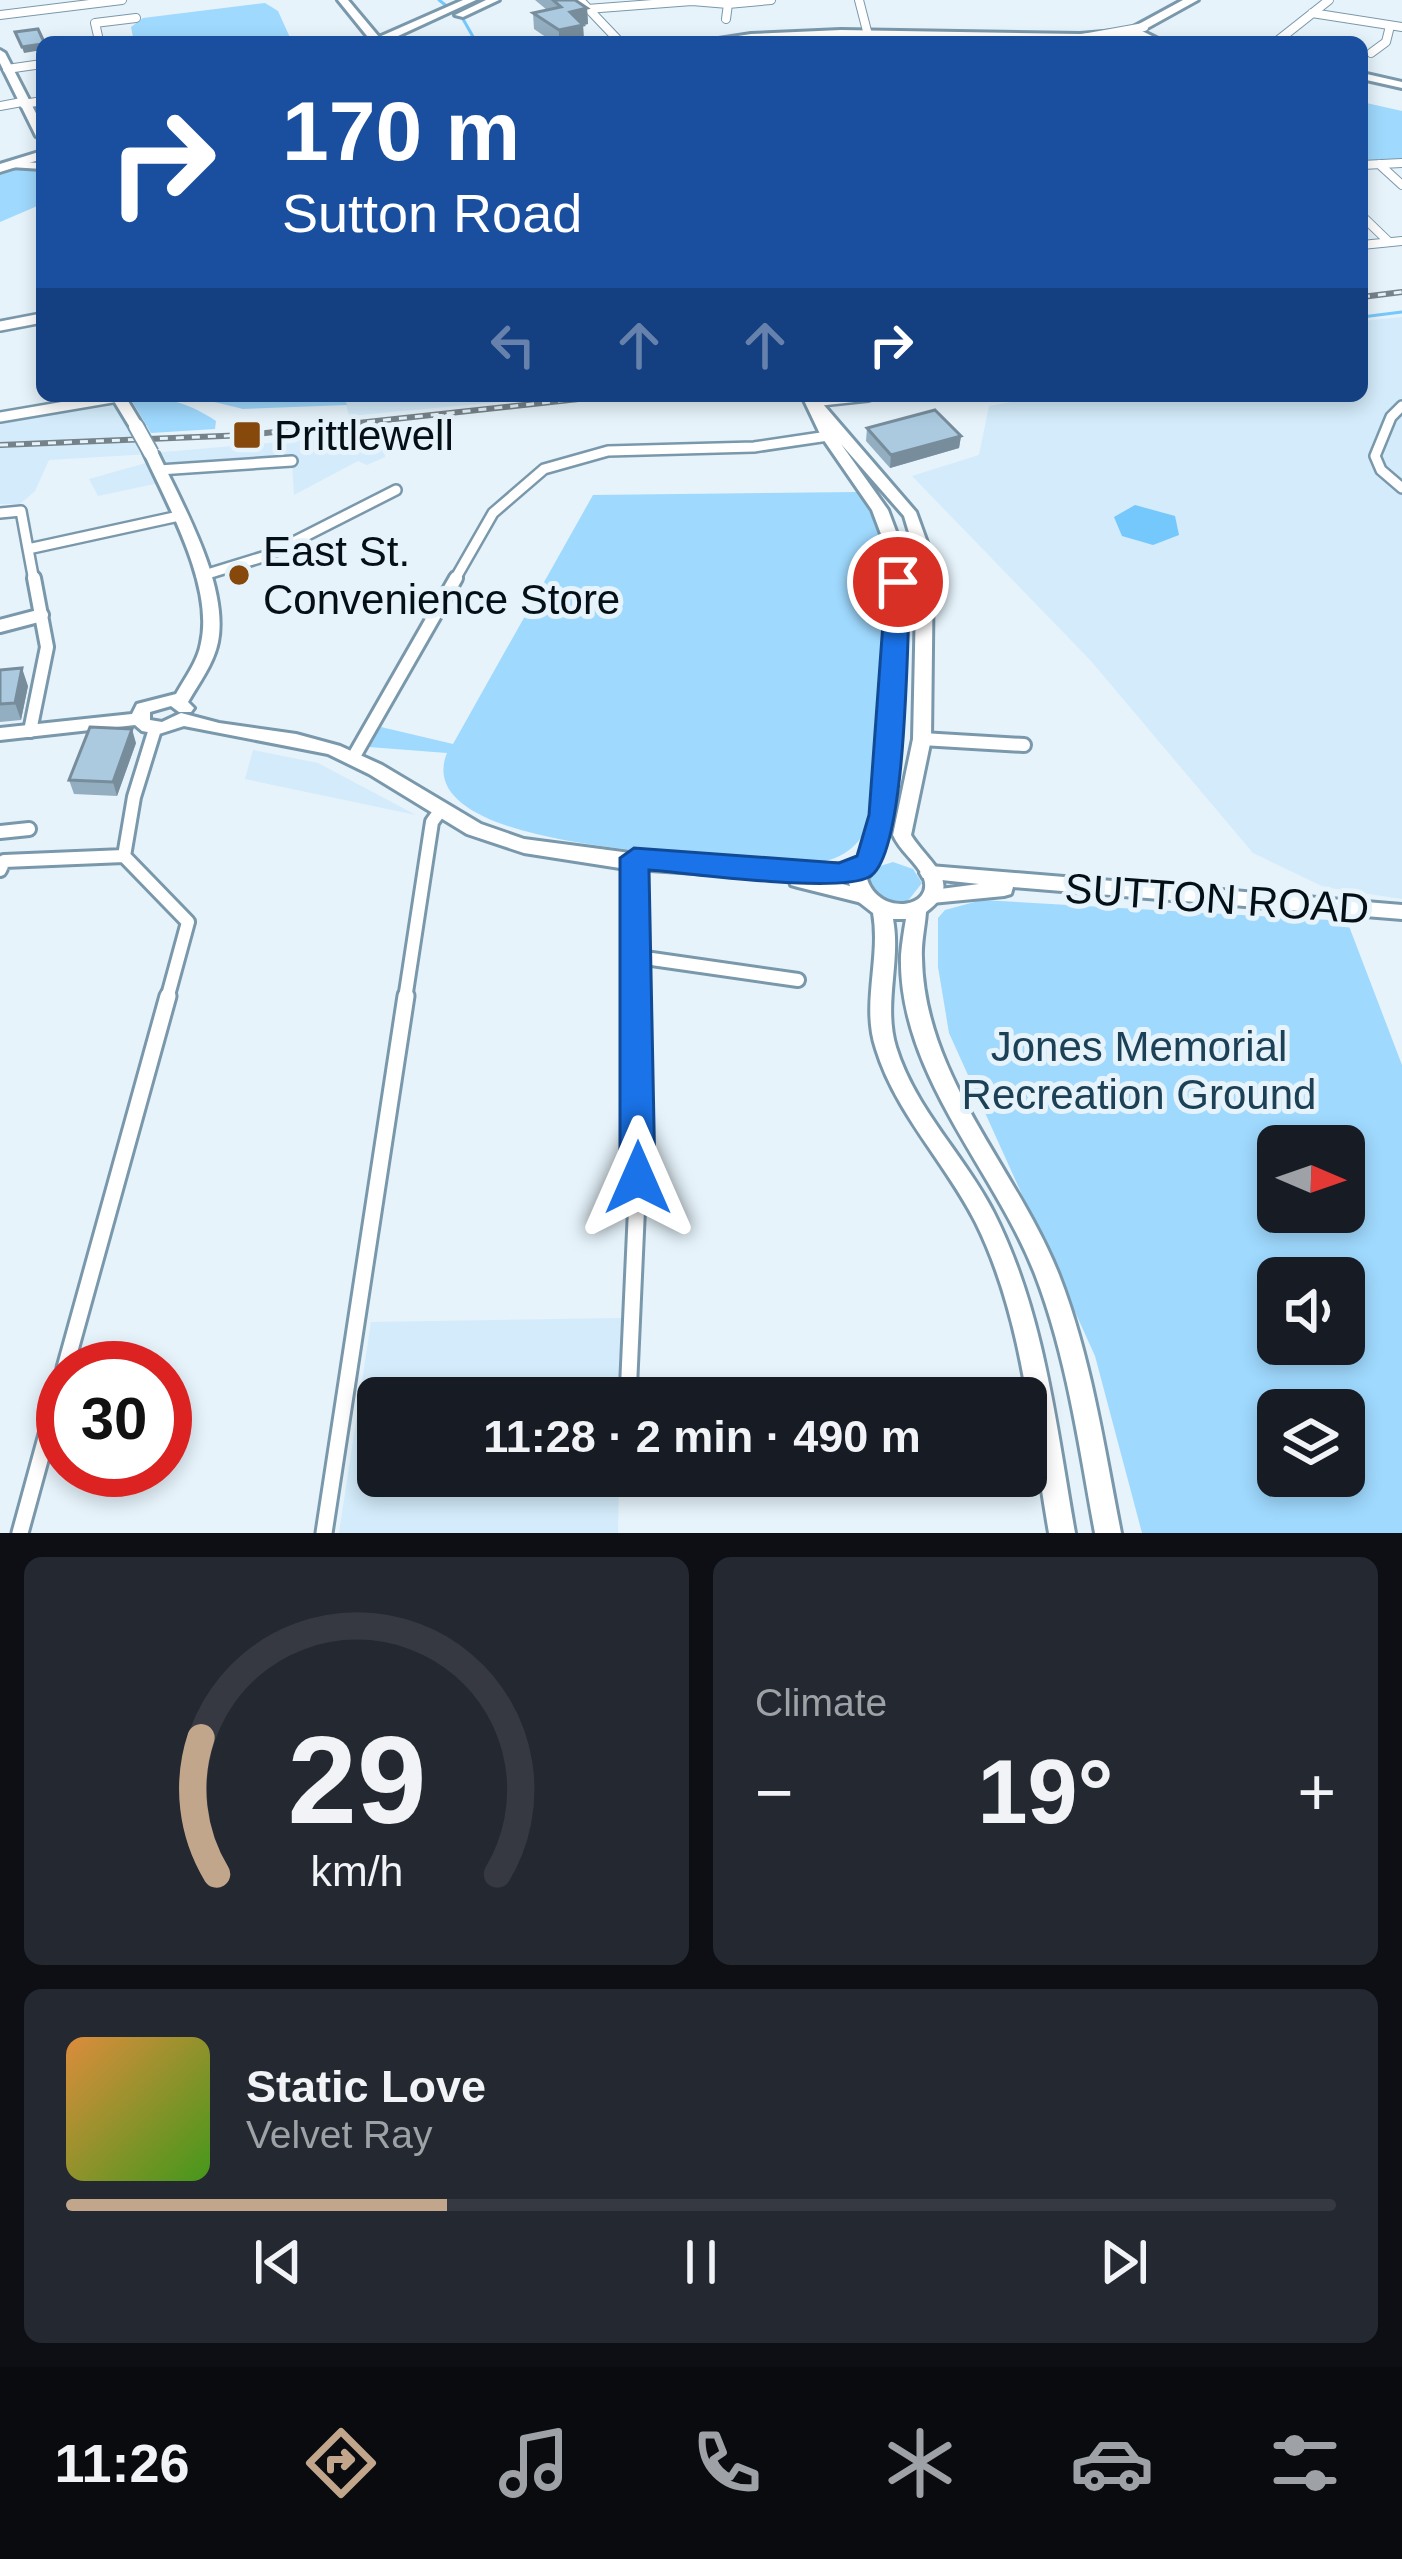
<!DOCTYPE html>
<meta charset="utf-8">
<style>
:root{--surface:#171b24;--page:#242831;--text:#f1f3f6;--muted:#9ea1a6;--line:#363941;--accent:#c1a68c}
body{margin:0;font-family:Arial,sans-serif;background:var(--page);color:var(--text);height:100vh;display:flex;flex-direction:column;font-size:45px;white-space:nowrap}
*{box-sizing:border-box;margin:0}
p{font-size:39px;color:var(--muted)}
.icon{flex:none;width:66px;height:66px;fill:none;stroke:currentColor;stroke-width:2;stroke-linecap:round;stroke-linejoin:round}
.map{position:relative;height:1533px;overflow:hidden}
.panel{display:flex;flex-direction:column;gap:24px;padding:24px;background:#0d0f14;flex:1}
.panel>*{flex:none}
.banner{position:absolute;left:36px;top:36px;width:1332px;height:366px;border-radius:18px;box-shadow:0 6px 18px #0003;background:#1a4fa0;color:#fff;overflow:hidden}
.needle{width:78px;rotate:92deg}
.controls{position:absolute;left:1257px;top:1125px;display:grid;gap:24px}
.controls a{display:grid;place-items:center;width:108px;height:108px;border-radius:18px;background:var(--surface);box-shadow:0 6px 18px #0003;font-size:60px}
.speed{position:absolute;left:36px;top:1341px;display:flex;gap:24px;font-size:60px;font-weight:700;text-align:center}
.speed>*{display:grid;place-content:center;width:156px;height:156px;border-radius:50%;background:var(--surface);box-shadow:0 6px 18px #0003;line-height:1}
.speed .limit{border:18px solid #d22;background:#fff;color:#111}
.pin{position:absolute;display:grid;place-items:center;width:102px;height:102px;color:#fff;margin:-51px;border:6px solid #fff;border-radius:50%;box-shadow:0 3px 12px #0007}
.me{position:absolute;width:132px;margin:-66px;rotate:0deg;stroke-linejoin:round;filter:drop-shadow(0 0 9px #0008)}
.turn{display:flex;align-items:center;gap:42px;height:252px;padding:0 48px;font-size:54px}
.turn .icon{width:156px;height:156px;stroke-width:2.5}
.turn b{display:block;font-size:84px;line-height:102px}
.lanes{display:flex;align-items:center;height:114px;padding:0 48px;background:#0003;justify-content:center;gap:60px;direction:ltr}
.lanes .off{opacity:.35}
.big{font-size:90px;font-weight:800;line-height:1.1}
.panel .widget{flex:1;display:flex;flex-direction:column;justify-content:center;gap:18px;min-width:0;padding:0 42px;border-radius:18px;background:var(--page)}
.panel .dial{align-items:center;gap:0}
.dial svg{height:312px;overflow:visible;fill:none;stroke:var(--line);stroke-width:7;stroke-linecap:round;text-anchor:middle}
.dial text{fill:var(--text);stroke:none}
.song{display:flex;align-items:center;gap:36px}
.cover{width:144px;height:144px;border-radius:18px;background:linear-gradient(135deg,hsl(30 70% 55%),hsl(100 70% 35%))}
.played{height:12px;border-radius:6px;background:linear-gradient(90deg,var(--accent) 30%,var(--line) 30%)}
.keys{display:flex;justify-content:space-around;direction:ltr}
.heat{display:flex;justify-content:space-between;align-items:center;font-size:66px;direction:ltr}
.panel .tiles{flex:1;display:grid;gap:24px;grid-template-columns:1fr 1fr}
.widget:last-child{grid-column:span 2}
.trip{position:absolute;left:357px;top:1377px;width:690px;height:120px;border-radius:18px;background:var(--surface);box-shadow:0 6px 18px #0003;font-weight:800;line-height:120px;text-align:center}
.tabs{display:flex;height:192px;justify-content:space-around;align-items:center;background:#090b0e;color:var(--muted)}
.tabs .icon{width:84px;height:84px}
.tabs .selected{color:var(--accent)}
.tabs b{font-size:54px;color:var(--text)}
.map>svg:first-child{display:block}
</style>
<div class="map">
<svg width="1402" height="1533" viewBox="0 0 1402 1533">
<rect width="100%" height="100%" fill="#e6f3fb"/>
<!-- built -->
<path fill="#d3ebfa" d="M 1402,317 L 1402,899 L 1324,887 L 1253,853 L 1091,661 L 912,476 L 979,455 L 989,406 L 1043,396 L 1362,396 L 1362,321 Z
M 344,396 L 565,396 L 349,416 Z
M 118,397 L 152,453 L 383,433 L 385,457 L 367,465 L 358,461 L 294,495 L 292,462 L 160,470 L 164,482 L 98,496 L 89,479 L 153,461 L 150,454 L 49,460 L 35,491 L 20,504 L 0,504 L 0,417 Z
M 253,750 L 318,763 L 416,815 L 245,779 Z
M 621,1318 L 620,1398 L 378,1398 L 378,1476 L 619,1476 L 618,1533 L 339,1533 L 371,1322 Z"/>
<!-- green -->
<path fill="#9fd9fe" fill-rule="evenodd" d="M 265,3 L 278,11 L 292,42 L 134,42 L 131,27 L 143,18 Z
M 1362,102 L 1402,111 L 1402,161 L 1362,163 Z
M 14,165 L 42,167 L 42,204 L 0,222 L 0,168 Z
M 129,396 C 162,396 188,402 216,421 L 215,429 L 151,433 Z
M 190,396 L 344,396 L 347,405 L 243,409 Z
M 857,492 L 880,528 L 885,566 L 879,803 C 865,834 857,854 822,862 C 762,857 404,859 447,753 L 369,747 L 381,727 L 453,744 L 593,495 Z
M 893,862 L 913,869 L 922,883 L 907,902 L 885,901 L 867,882 L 874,868 Z
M 982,900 L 1347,921 L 1402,1065 L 1402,1533 L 1142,1533 L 1095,1356 L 949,1033 L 938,967 L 938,918 L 945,910 ZM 1344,1146 L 1344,1212 L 1278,1212 L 1278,1146 ZM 1278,1278 L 1344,1278 L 1344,1344 L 1278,1344 ZM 1278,1410 L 1344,1410 L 1344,1476 L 1278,1476 Z"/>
<!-- water -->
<path fill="#74c8fc" d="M 1135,505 L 1175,516 L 1179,535 L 1153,545 L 1122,536 L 1114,517 Z"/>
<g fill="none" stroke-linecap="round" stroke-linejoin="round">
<!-- stream -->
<path stroke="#74c8fc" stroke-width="3" d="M 439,0 L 448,7
M 463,19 L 476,42
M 1362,317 L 1402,312"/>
<defs>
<path id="street-far3" d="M 580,0 L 620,42
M 859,0 L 867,31
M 587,9 L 692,1 L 728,4
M 1312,13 L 1402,27
M 0,15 L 122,0
M 726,19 L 728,4 L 771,0
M 98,36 L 95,23 L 136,18
M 1083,38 L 1144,27
M 1276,42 L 1329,0
M 1371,53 L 1386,42 L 1390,26
M 7,69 L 42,64
M 24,104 L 42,101
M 0,106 L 22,102
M 1379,164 L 1402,185
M 1362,165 L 1402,163
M 1362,216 L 1389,242
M 1362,245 L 1402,241"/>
<path id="street-far2" d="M 0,326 L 42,318
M 812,402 L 868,396
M 1402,406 L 1391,417 L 1375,456 L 1381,470 L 1402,488
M 0,417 L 118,397
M 159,470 L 292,461
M 0,513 L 21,511 L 28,549
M 201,576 L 266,556 L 396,490
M 34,581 L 28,549 L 179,516
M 454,581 L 493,513 L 544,469 L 608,451 L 754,447 L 828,436"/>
<path id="street-far1" d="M 0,626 L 42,615
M 155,729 L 134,797 L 124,856 L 188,922 L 167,999
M 30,731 L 47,647 L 34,578
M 922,739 L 1024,745
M 353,758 L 456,578
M 0,832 L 29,829
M 634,858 L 636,999
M 0,870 L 4,861 L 124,856
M 638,957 L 798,980
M 405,999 L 432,822 L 440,811"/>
<path id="street" d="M 65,1368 L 168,996
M 628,1398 L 638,1176 L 636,996
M 20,1533 L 63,1376
M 324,1533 L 406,996"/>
<path id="secondary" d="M 338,0 L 348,0 L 379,37 L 463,0 L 476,0 L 385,42 L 372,42 Z
M 486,0 L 499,0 L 463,17 L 455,15 Z
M 0,50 L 5,53 L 42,125 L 42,139 L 36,136 L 0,63 Z
M 14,162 L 42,163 L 42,169 L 10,167 L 8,165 Z
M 111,396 L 125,396 L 143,426 L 141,429 L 131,429 Z
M 151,449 L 158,453 C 182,504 229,585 218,642 C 214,663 199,683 188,702 L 194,708 L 191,712 L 179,712 L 171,706 L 150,712 L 150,720 L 162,722 L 181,713 L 219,723 L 296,734 L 340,746 L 382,765 L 481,824 L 524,839 L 676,859 L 786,865 L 867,864 L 870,869 L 867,874 L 823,879 L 869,891 L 872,896 L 869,901 L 862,903 L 798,887 L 791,885 L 789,879 L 620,868 L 524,853 L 467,834 L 369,774 L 328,754 L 184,726 L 159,734 L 142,731 L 135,725 L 0,740 L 0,728 L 132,714 L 137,704 L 176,694 C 185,678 198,661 201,643 C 214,586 167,504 144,453 Z
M 930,866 L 1402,905 L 1402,919 L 1013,887 L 1011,894 L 1004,896 L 932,903 L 925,901 L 922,896 L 925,891 L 979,884 L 923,878 L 920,873 L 923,868 Z"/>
<path id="primary" d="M 1362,73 L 1402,82 L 1402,88 L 1362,79 Z
M 802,396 L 816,396 L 916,512 L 933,559 L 931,739 L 911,835 C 927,862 966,883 926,912 C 925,927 921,943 922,958 C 924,1077 1017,1169 1059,1275 C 1091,1357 1104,1446 1121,1533 L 1095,1533 C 1079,1446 1067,1357 1035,1274 C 994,1169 898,1074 901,955 C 902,943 904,930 906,919 L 893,919 C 901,961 883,1005 896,1047 C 915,1109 965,1156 994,1213 C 1044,1312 1056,1425 1075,1533 L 1049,1533 C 1031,1430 1023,1318 976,1223 C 946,1163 896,1114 876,1049 C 861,1005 881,958 873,913 L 855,899 L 847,878 L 860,859 L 874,815 L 890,558 L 872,510 L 821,436 ZM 841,444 L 904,516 L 917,559 L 913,739 L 893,835 C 900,851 916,862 923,876 C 937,908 879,917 867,879 L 879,861 L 892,815 L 906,558 L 888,510 Z"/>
<path id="highway" d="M 1183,0 L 1198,0 L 1142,31 L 1164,42 L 1128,37 L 1069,42 L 887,37 L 699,42 L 751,34 L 841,30 L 1080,34 L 1128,30 Z
M 42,151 L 42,159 L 0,172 L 0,164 Z"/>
</defs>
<!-- street-far3 casing -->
<use href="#street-far3" stroke="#7a98ab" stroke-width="10"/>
<!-- street-far2 casing -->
<use href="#street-far2" stroke="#7a98ab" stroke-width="14"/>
<!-- street-far1 casing -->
<use href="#street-far1" stroke="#7a98ab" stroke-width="18"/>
<!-- street casing -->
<use href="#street" stroke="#7a98ab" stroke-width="21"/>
<!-- secondary casing -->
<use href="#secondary" stroke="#7a98ab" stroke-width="6"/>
<!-- primary casing -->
<use href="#primary" stroke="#7a98ab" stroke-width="6"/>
<!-- highway casing -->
<use href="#highway" stroke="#7a98ab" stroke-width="6"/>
<!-- street-far3 -->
<use href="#street-far3" stroke="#fff" stroke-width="8"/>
<!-- street-far2 -->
<use href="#street-far2" stroke="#fff" stroke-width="9"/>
<!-- street-far1 -->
<use href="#street-far1" stroke="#fff" stroke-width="12"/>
<!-- street -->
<use href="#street" stroke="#fff" stroke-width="15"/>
<!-- secondary -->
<use href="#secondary" fill="#fff" fill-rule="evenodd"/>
<!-- primary -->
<use href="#primary" fill="#fff" fill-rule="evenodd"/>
<!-- highway -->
<use href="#highway" fill="#fff" fill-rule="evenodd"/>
<defs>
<path id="rail" d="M 1362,297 L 1402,292
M 0,445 L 247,435 L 606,396"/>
</defs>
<!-- rail casing -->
<use href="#rail" stroke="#768289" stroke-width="6"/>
<!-- rail -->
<use href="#rail" stroke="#e6f3fb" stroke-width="3" stroke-dasharray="8" stroke-linecap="butt"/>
<defs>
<path id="secondary-bridge" d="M 136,426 L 151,453"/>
</defs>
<!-- secondary-bridge casing -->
<use href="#secondary-bridge" stroke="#7a98ab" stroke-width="18" stroke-linecap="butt"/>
<!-- secondary-bridge -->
<use href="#secondary-bridge" stroke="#fff" stroke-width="14"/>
</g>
<!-- wall -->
<path fill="#93aec0" d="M 535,0 L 575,0 L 587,8 L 588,24 L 583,25 L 584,42 L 553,42 L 534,29 L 533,13 L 547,10 Z
M 867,428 L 961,436 L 959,448 L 890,468 L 866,441 Z
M 0,670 L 28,686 L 21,720 L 0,722 Z
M 136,743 L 117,796 L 74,794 L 69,780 Z"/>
<!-- shaded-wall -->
<path fill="#788d9c" d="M 587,8 L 588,24 L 571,28 L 570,12 Z
M 583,25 L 584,42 L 559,42 L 559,30 Z
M 42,44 L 42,50 L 24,53 L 22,47 Z
M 961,436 L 959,448 L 890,468 L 891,455 Z
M 22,668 L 28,686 L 21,720 L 15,703 Z
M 132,729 L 136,743 L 117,796 L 113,782 Z"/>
<!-- building -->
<path fill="#abcadf" stroke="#788d9c" stroke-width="3" d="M 553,0 L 575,0 L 587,8 L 570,12 L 583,25 L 559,30 L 533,13 L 561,7 Z
M 38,29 L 44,42 L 42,44 L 22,47 L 15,32 Z
M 935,410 L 961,436 L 891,455 L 867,428 Z
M 22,668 L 15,703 L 0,704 L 0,670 Z
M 90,727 L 132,729 L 113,782 L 69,780 Z"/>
<!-- route -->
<path fill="#1a73e8" stroke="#114b97" stroke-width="3" d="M 898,575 L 910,582 C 907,631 908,857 869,877 C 837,894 692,873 649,870 L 655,1178 L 650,1188 L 638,1193 L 625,1188 L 620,1178 L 620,858 L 634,848 L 839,863 L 857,856 L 869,815 L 886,582 Z"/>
<!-- markers -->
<g fill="#87480b" stroke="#e6f3fb" stroke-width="4.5">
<rect x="232" y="420" width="30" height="30" rx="6"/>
<circle cx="239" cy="575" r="12"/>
</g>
<g text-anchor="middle" stroke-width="10" stroke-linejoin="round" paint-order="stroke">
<!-- poi labels -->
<g font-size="42" fill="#050f16" stroke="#e6f3fb" text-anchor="start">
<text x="274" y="450">Prittlewell</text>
<text x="263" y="566">East St.<tspan x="263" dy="48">Convenience Store</tspan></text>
</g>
<!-- street labels -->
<g font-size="42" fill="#050f16" stroke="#e6f3fb">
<text transform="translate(1217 898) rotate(4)" y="15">SUTTON ROAD</text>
</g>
<!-- park labels -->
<g font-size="42" fill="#1c4056" stroke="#e6f3fb">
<text x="1139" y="1061">Jones Memorial<tspan x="1139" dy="48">Recreation Ground</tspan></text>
</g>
</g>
</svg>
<div class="controls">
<a><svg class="needle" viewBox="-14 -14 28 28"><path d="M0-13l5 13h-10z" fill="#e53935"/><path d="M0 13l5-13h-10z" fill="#9ea1a6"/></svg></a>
<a><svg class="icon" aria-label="sound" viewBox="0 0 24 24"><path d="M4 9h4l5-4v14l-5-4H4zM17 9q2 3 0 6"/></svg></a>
<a><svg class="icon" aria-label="layers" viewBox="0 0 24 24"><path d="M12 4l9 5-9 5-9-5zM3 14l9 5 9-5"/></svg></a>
</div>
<div class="speed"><div class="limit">30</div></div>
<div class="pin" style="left:898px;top:582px;background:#d93025"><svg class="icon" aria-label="arrive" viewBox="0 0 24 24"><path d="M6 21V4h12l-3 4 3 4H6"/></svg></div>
<svg class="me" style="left:638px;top:1178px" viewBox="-20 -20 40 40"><path d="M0-17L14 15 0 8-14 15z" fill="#1a73e8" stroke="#fff" stroke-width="4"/></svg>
<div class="trip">11:28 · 2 min · 490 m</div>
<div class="banner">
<div class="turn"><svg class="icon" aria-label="right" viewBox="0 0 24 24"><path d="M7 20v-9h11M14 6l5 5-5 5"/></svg><div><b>170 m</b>Sutton Road</div></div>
<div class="lanes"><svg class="icon off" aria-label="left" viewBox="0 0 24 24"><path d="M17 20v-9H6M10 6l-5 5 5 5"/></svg><svg class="icon off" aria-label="ahead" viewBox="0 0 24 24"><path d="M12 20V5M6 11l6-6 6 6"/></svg><svg class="icon off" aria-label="ahead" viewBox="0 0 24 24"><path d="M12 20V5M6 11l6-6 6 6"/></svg><svg class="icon" aria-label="right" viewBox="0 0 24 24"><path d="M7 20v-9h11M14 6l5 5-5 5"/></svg></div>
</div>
</div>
<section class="panel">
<div class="tiles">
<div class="widget dial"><svg viewBox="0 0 100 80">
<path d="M14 69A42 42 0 1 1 86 69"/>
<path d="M14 69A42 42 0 0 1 10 34" stroke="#c1a68c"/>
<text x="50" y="56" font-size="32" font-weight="700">29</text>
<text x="50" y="72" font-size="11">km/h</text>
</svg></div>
<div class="widget"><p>Climate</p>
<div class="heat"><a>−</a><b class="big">19°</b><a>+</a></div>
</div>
<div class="widget">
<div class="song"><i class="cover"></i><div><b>Static Love</b><p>Velvet Ray</p></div></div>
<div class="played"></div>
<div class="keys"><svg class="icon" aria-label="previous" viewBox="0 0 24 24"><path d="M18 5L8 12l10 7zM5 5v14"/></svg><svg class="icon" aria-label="pause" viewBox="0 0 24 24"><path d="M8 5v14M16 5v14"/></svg><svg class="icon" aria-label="next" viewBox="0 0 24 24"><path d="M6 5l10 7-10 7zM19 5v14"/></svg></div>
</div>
</div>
</section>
<nav class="tabs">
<b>11:26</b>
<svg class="icon selected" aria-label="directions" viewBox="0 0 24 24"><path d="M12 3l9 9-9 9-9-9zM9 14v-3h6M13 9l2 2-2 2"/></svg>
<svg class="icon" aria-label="music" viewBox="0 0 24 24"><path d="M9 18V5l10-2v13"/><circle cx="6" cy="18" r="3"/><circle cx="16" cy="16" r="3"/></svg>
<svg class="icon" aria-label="phone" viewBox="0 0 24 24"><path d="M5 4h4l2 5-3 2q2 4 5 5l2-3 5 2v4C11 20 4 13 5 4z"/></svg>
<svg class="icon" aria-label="climate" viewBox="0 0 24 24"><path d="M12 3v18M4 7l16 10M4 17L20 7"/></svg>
<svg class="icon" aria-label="car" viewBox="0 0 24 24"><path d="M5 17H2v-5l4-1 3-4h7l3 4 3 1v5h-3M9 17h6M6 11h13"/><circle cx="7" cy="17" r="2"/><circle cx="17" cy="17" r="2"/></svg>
<svg class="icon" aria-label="filters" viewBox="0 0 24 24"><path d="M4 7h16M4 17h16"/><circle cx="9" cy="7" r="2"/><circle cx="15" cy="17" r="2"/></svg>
</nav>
